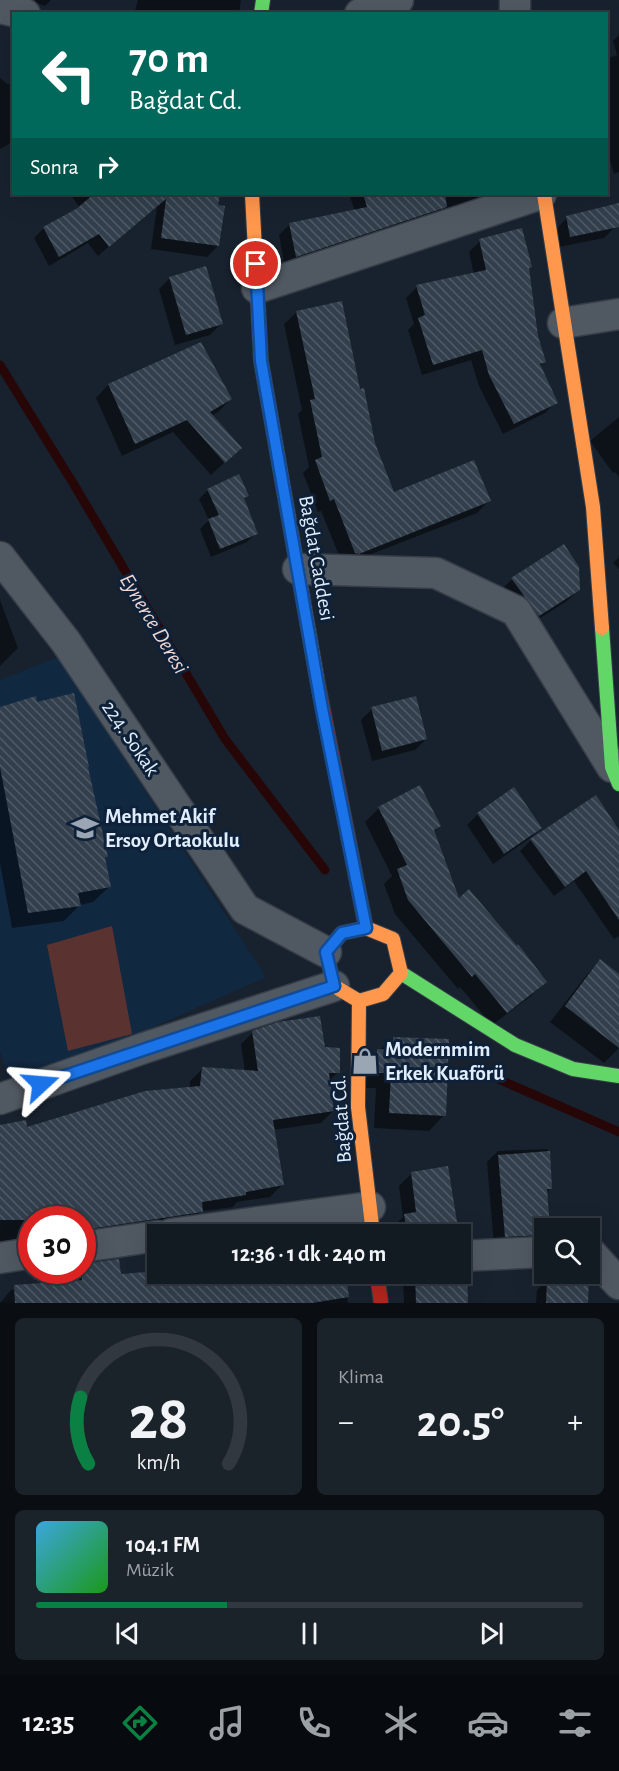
<!DOCTYPE html>
<html lang="tr">
<meta charset="utf-8">
<style>
:root{--surface:#121a22;--page:#1b232a;--text:#f1f3f6;--muted:#9ca1a5;--line:#313840;--accent:#0b8043}
body{margin:0;font-family:"Alegreya Sans",sans-serif;background:var(--page);color:var(--text);height:100vh;display:flex;flex-direction:column;font-size:22px;white-space:nowrap}
*{box-sizing:border-box;margin:0}
p{font-size:20px;color:var(--muted)}
.icon{flex:none;width:33px;height:33px;fill:none;stroke:currentColor;stroke-width:2;stroke-linecap:round;stroke-linejoin:round}
.map{position:relative;height:1303px;overflow:hidden}
.details{display:flex;flex-direction:column;gap:15px;padding:15px;background:#0a0e13;flex:1}
.details>*{flex:none}
.banner{position:absolute;left:12px;top:12px;width:596px;height:183px;border-radius:0px;box-shadow:0 6px 24px #0002,0 0 0 2px var(--line);background:#00695c;color:#fff;overflow:hidden}
.fabs{position:absolute;left:534px;top:1218px;display:grid;gap:12px}
.fabs a{display:grid;place-items:center;width:66px;height:66px;border-radius:0px;background:var(--surface);box-shadow:0 6px 24px #0002,0 0 0 2px var(--line);font-size:30px}
.speed{position:absolute;left:18px;top:1206px;display:flex;gap:12px;font-size:30px;font-weight:700;text-align:center}
.speed>*{display:grid;place-content:center;width:78px;height:78px;border-radius:50%;background:var(--surface);box-shadow:0 6px 24px #0002,0 0 0 2px var(--line);line-height:1}
.speed .limit{border:9px solid #d22;background:#fff;color:#111}
.pin{position:absolute;display:grid;place-items:center;width:51px;height:51px;color:#fff;margin:-26px;border:3px solid #fff;border-radius:50%;box-shadow:0 2px 6px #0007}
.me{position:absolute;width:66px;margin:-33px;rotate:71deg;stroke-linejoin:round;filter:drop-shadow(0 0 4px #0008)}
.turn{display:flex;align-items:center;gap:21px;height:126px;padding:0 18px;font-size:27px}
.turn .icon{width:78px;height:78px;stroke-width:2.5}
.turn b{display:block;font-size:42px;line-height:51px}
.then{display:flex;align-items:center;height:57px;padding:0 18px;background:#0003;gap:12px;font-size:22px}
.big{font-size:45px;font-weight:600;line-height:1.1}
.details .card{flex:1;display:flex;flex-direction:column;justify-content:center;gap:9px;min-width:0;padding:0 21px;border-radius:9px;background:var(--page)}
.details .dial{align-items:center;gap:0}
.dial svg{height:156px;overflow:visible;fill:none;stroke:var(--line);stroke-width:7;stroke-linecap:round;text-anchor:middle}
.dial text{fill:var(--text);stroke:none}
.song{display:flex;align-items:center;gap:18px}
.cover{width:72px;height:72px;border-radius:9px;background:linear-gradient(135deg,hsl(200 70% 55%),hsl(120 70% 35%))}
.played{height:6px;border-radius:3px;background:linear-gradient(90deg,var(--accent) 35%,var(--line) 35%)}
.keys{display:flex;justify-content:space-around;direction:ltr}
.heat{display:flex;justify-content:space-between;align-items:center;font-size:33px;direction:ltr}
.details .tiles{flex:1;display:grid;gap:15px;grid-template-columns:1fr 1fr}
.card:last-child{grid-column:span 2}
.trip{position:absolute;left:147px;top:1224px;width:324px;height:60px;border-radius:0px;background:var(--surface);box-shadow:0 6px 24px #0002,0 0 0 2px var(--line);font-weight:600;line-height:60px;text-align:center}
.dock{display:flex;height:96px;justify-content:space-around;align-items:center;background:#070a0e;color:var(--muted)}
.dock .icon{width:42px;height:42px}
.dock .selected{color:var(--accent)}
.dock b{font-size:27px;color:var(--text)}
.map>svg:first-child{display:block}
</style>
<div class="map">
<svg width="619" height="1303" viewBox="0 0 619 1303">
<defs>
<pattern id="building-back-hatch" width="6" height="6" patternUnits="userSpaceOnUse" patternTransform="scale(1.5)"><rect width="6" height="6" fill="#333f4d"/><path d="M-1 5l2 2M0 0l6 6M5-1l2 2" fill="none" stroke="#505b68"/></pattern>
</defs>
<rect width="100%" height="100%" fill="#18222e"/>
<!-- built -->
<path fill="#112841" d="M 58,657 L 266,977 L 140,1033 L 10,1083 L 0,1052 L 0,680 Z"/>
<!-- pitch -->
<path fill="#5a3331" d="M 112,926 L 132,1034 L 68,1051 L 47,945 Z"/>
<!-- shadow -->
<path fill="#0007" d="M 27,0 L 51,0 L 45,6 Z
M 138,0 L 241,0 L 239,14 L 134,14 Z
M 470,10 L 471,14 L 460,14 Z
M 619,35 L 619,172 L 614,174 L 606,146 L 606,59 L 617,55 L 613,41 Z
M 14,77 L 14,141 L 0,149 L 0,78 L 9,85 Z
M 70,194 L 132,194 L 148,212 L 98,256 L 88,243 L 49,266 L 34,238 L 44,228 L 80,208 Z
M 154,194 L 219,194 L 217,206 L 218,246 L 207,257 L 151,249 L 157,207 L 151,212 Z
M 349,194 L 506,194 L 480,202 L 442,209 L 434,217 L 285,267 L 279,235 L 290,224 L 355,211 Z
M 567,218 L 615,227 L 604,238 L 559,247 L 556,229 Z
M 480,241 L 527,269 L 537,336 L 544,362 L 540,367 L 556,402 L 545,413 L 503,434 L 479,386 L 471,360 L 422,375 L 408,330 L 414,324 L 406,298 L 417,287 L 474,275 L 469,252 Z
M 170,278 L 221,324 L 210,335 L 175,345 L 159,289 Z
M 297,312 L 374,443 L 393,494 L 489,501 L 477,513 L 343,565 L 321,511 L 318,512 L 303,473 L 309,467 L 298,414 L 302,410 L 284,324 Z
M 200,344 L 231,399 L 218,412 L 211,416 L 227,460 L 211,475 L 173,432 L 122,456 L 96,398 L 108,385 Z
M 619,417 L 619,477 L 615,472 L 613,473 L 590,441 Z
M 208,490 L 247,496 L 243,500 L 256,533 L 247,542 L 211,557 L 200,529 L 209,520 L 199,499 Z
M 619,557 L 619,569 L 613,563 Z
M 512,579 L 579,590 L 567,601 L 528,626 L 501,590 Z
M 0,600 L 18,648 L 0,666 Z
M 0,708 L 106,856 L 104,859 L 109,887 L 93,902 L 80,905 L 64,921 L 12,928 L 0,863 Z
M 372,709 L 426,739 L 415,750 L 372,761 L 361,720 Z
M 514,789 L 540,828 L 529,839 L 493,864 L 467,825 L 478,814 Z
M 379,808 L 439,826 L 433,832 L 459,900 L 545,982 L 531,996 L 492,1025 L 460,987 L 458,989 L 395,914 L 384,884 L 392,876 L 365,822 Z
M 619,833 L 619,936 L 614,939 L 574,881 L 554,896 L 520,851 L 531,840 Z
M 600,961 L 619,975 L 619,1048 L 604,1063 L 550,1022 L 585,977 Z
M 253,1032 L 323,1049 L 338,1072 L 328,1082 L 333,1111 L 321,1123 L 273,1130 L 282,1185 L 270,1197 L 237,1202 L 233,1207 L 202,1211 L 190,1224 L 82,1239 L 82,1220 L 32,1220 L 32,1245 L 0,1249 L 0,1127 L 26,1129 L 190,1088 L 190,1081 L 202,1069 L 245,1072 L 241,1044 Z
M 393,1038 L 444,1115 L 429,1131 L 374,1128 L 376,1088 L 362,1088 L 362,1067 Z
M 548,1149 L 551,1188 L 546,1193 L 548,1228 L 544,1228 L 544,1240 L 494,1247 L 487,1162 L 498,1151 Z
M 446,1168 L 457,1234 L 393,1234 L 392,1228 L 403,1217 L 399,1186 L 412,1173 Z
M 119,1271 L 120,1276 L 158,1274 L 344,1274 L 348,1303 L 0,1303 L 11,1290 L 38,1288 L 51,1276 Z
M 403,1274 L 466,1274 L 467,1303 L 404,1303 Z
M 548,1279 L 587,1282 L 586,1303 L 536,1303 L 537,1290 Z"/>
<g fill="none" stroke-linecap="round" stroke-linejoin="round">
<!-- stream -->
<path stroke="#270607" stroke-width="9" d="M 0,365 L 73,483 L 225,739 L 325,870
M 489,1075 L 619,1132"/>
</g>
<!-- building -->
<path fill="url(#building-back-hatch)" d="M 94,194 L 220,194 L 218,205 L 225,206 L 219,246 L 161,238 L 166,199 L 109,247 L 99,234 L 59,257 L 43,227 L 76,209 Z
M 363,194 L 445,194 L 447,207 L 296,257 L 289,223 L 367,207 Z
M 619,203 L 619,227 L 570,237 L 566,216 Z
M 522,228 L 532,267 L 529,268 L 538,336 L 546,362 L 540,364 L 558,403 L 514,424 L 489,375 L 482,350 L 433,365 L 418,318 L 425,315 L 416,285 L 486,270 L 479,239 Z
M 206,266 L 223,324 L 186,335 L 169,277 Z
M 342,301 L 360,389 L 364,388 L 375,443 L 394,492 L 474,460 L 491,501 L 359,554 L 355,553 L 334,499 L 330,501 L 315,460 L 322,457 L 310,400 L 315,399 L 296,311 Z
M 201,342 L 232,399 L 210,412 L 242,448 L 225,463 L 187,420 L 135,444 L 108,384 Z
M 239,474 L 249,496 L 244,498 L 258,534 L 220,549 L 208,519 L 219,515 L 207,489 Z
M 564,544 L 579,567 L 580,590 L 539,616 L 511,578 Z
M 74,693 L 89,767 L 88,767 L 108,857 L 105,857 L 111,887 L 78,893 L 81,906 L 28,913 L 0,767 L 0,707 L 36,696 L 37,702 Z
M 416,696 L 427,739 L 382,751 L 371,707 Z
M 420,785 L 441,826 L 434,830 L 459,898 L 469,889 L 517,946 L 518,944 L 547,982 L 507,1013 L 475,974 L 472,977 L 408,900 L 397,869 L 407,865 L 378,807 Z
M 514,787 L 542,828 L 504,854 L 477,813 Z
M 596,795 L 619,830 L 619,920 L 586,871 L 565,887 L 530,839 Z
M 600,959 L 619,974 L 619,1048 L 565,1006 Z
M 320,1016 L 325,1047 L 340,1048 L 340,1073 L 329,1073 L 334,1111 L 273,1120 L 284,1185 L 246,1192 L 246,1195 L 202,1202 L 203,1212 L 82,1230 L 82,1220 L 0,1220 L 0,1125 L 26,1120 L 27,1127 L 145,1091 L 200,1086 L 202,1067 L 258,1071 L 252,1031 L 278,1022 Z
M 393,1037 L 449,1039 L 446,1116 L 389,1113 L 391,1073 L 377,1073 L 377,1049 L 392,1050 Z
M 550,1151 L 552,1189 L 547,1189 L 550,1228 L 544,1228 L 544,1235 L 505,1237 L 498,1155 Z
M 448,1166 L 459,1234 L 407,1234 L 404,1214 L 416,1212 L 411,1172 Z
M 119,1259 L 121,1274 L 158,1271 L 158,1274 L 346,1274 L 349,1297 L 312,1303 L 15,1303 L 14,1285 L 82,1280 L 82,1264 Z
M 467,1273 L 468,1303 L 416,1303 L 415,1274 Z
M 547,1278 L 589,1280 L 588,1303 L 546,1303 Z"/>
<g fill="none" stroke-linecap="round" stroke-linejoin="round">
<defs>
<path id="street" d="M 515,0 L 515,14
M 0,8 L 25,14
M 360,14 L 398,0
M 257,288 L 541,194
M 563,323 L 619,314
M 0,557 L 66,642 L 245,909 L 326,952
M 298,569 L 436,573 L 516,611 L 612,767
M 0,1099 L 144,1048 L 334,986
M 171,1234 L 370,1207
M 82,1247 L 158,1236
M 590,1252 L 619,1284
M 460,1256 L 544,1252
M 0,1258 L 32,1253"/>
<path id="fast" d="M 261,14 L 263,0
M 602,628 L 612,767 L 619,784
M 401,973 L 515,1045 L 573,1069 L 619,1076"/>
<path id="slow" d="M 252,194 L 261,361 L 317,679
M 544,194 L 593,507 L 602,628
M 366,928 L 393,939 L 401,973 L 383,994 L 359,1001 L 334,986 L 326,952 L 342,933 Z
M 359,1001 L 358,1107 L 373,1234"/>
<path id="jam" d="M 317,679 L 366,928
M 377,1274 L 381,1303"/>
</defs>
<!-- street casing -->
<use href="#street" stroke="#353d48" stroke-width="33"/>
<!-- fast casing -->
<use href="#fast" stroke="#353d48" stroke-width="16"/>
<!-- slow casing -->
<use href="#slow" stroke="#353d48" stroke-width="16"/>
<!-- jam casing -->
<use href="#jam" stroke="#353d48" stroke-width="16"/>
<!-- street -->
<use href="#street" stroke="#505962" stroke-width="30"/>
<!-- fast -->
<use href="#fast" stroke="#63d668" stroke-width="14"/>
<!-- slow -->
<use href="#slow" stroke="#ff974d" stroke-width="14"/>
<!-- jam -->
<use href="#jam" stroke="#b3261e" stroke-width="14"/>
</g>
<g fill="none" stroke-linecap="round" stroke-linejoin="round">
<defs>
<path id="route" d="M 41,1084 L 334,986 L 326,952 L 342,933 L 366,928 L 322,709 L 261,361 L 256,264"/>
</defs>
<!-- route casing -->
<use href="#route" stroke="#114b97" stroke-width="15"/>
<!-- route -->
<use href="#route" stroke="#1a73e8" stroke-width="10"/>
</g>
<!-- icons -->
<defs>
<symbol id="school-bare" viewBox="-9 -9 18 18"><path d="M0-5L7-2L0 1L-7-2ZM-4 1L0 2.5L4 1V4Q0 6-4 4Z" fill="#9aa6b4" stroke="#0e2138" stroke-width="2.5" paint-order="stroke"/></symbol>
<symbol id="shop-bare" viewBox="-9 -9 18 18"><path d="M-5-2.5h2.3a2.7 3.5 0 0 1 5.4 0H5L5.5 6h-11ZM-1.5-2.5h3a1.5 2.3 0 0 0-3 0Z" fill="#9aa6b4" stroke="#0e2138" stroke-width="2.5" paint-order="stroke"/></symbol>
</defs>
<g fill-rule="evenodd">
<use href="#school-bare" x="66" y="809" width="38" height="38"/>
<use href="#shop-bare" x="346" y="1042" width="38" height="38"/>
</g>
<g text-anchor="middle" stroke-width="6" stroke-linejoin="round" paint-order="stroke">
<!-- street labels -->
<g font-size="21" fill="#e0edfc" stroke="#0e2138">
<text transform="translate(317 558) rotate(80)" y="7">Bağdat Caddesi</text>
<text transform="translate(131 738) rotate(56)" y="7">224. Sokak</text>
<text transform="translate(341 1119) rotate(-94)" y="7">Bağdat Cd.</text>
</g>
<!-- poi labels -->
<g font-size="21" font-weight="bold" fill="#e0edfc" stroke="#0e2138" text-anchor="start">
<text x="105" y="823">Mehmet Akif<tspan x="105" dy="24">Ersoy Ortaokulu</tspan></text>
<text x="385" y="1056">Modernmim<tspan x="385" dy="24">Erkek Kuaförü</tspan></text>
</g>
<!-- water labels -->
<g font-size="22" font-style="italic" fill="#f1d8d5" stroke="#0e2138">
<text transform="translate(155 623) rotate(59)" y="8">Eynerce Deresi</text>
</g>
</g>
</svg>
<div class="fabs">
<a><svg class="icon" aria-label="search" viewBox="0 0 24 24"><circle cx="10" cy="10" r="6"/><path d="M15 15l6 6"/></svg></a>
</div>
<div class="speed"><div class="limit">30</div></div>
<div class="pin" style="left:256px;top:264px;background:#d93025"><svg class="icon" aria-label="arrive" viewBox="0 0 24 24"><path d="M6 21V4h12l-3 4 3 4H6"/></svg></div>
<svg class="me" style="left:41px;top:1084px" viewBox="-20 -20 40 40"><path d="M0-17L14 15 0 8-14 15z" fill="#1a73e8" stroke="#fff" stroke-width="4"/></svg>
<div class="trip">12:36 · 1 dk · 240 m</div>
<div class="banner">
<div class="turn"><svg class="icon" aria-label="left" viewBox="0 0 24 24"><path d="M17 20v-9H6M10 6l-5 5 5 5"/></svg><div><b>70 m</b>Bağdat Cd.</div></div>
<div class="then">Sonra<svg class="icon" aria-label="right" viewBox="0 0 24 24"><path d="M7 20v-9h11M14 6l5 5-5 5"/></svg></div>
</div>
</div>
<section class="details">
<div class="tiles">
<div class="card dial"><svg viewBox="0 0 100 80">
<path d="M14 69A42 42 0 1 1 86 69"/>
<path d="M14 69A42 42 0 0 1 10 35" stroke="#0b8043"/>
<text x="50" y="56" font-size="32" font-weight="700">28</text>
<text x="50" y="72" font-size="11">km/h</text>
</svg></div>
<div class="card"><p>Klima</p>
<div class="heat"><a>−</a><b class="big">20.5°</b><a>+</a></div>
</div>
<div class="card">
<div class="song"><i class="cover"></i><div><b>104.1 FM</b><p>Müzik</p></div></div>
<div class="played"></div>
<div class="keys"><svg class="icon" aria-label="previous" viewBox="0 0 24 24"><path d="M18 5L8 12l10 7zM5 5v14"/></svg><svg class="icon" aria-label="pause" viewBox="0 0 24 24"><path d="M8 5v14M16 5v14"/></svg><svg class="icon" aria-label="next" viewBox="0 0 24 24"><path d="M6 5l10 7-10 7zM19 5v14"/></svg></div>
</div>
</div>
</section>
<nav class="dock">
<b>12:35</b>
<svg class="icon selected" aria-label="directions" viewBox="0 0 24 24"><path d="M12 3l9 9-9 9-9-9zM9 14v-3h6M13 9l2 2-2 2"/></svg>
<svg class="icon" aria-label="music" viewBox="0 0 24 24"><path d="M9 18V5l10-2v13"/><circle cx="6" cy="18" r="3"/><circle cx="16" cy="16" r="3"/></svg>
<svg class="icon" aria-label="phone" viewBox="0 0 24 24"><path d="M5 4h4l2 5-3 2q2 4 5 5l2-3 5 2v4C11 20 4 13 5 4z"/></svg>
<svg class="icon" aria-label="climate" viewBox="0 0 24 24"><path d="M12 3v18M4 7l16 10M4 17L20 7"/></svg>
<svg class="icon" aria-label="car" viewBox="0 0 24 24"><path d="M5 17H2v-5l4-1 3-4h7l3 4 3 1v5h-3M9 17h6M6 11h13"/><circle cx="7" cy="17" r="2"/><circle cx="17" cy="17" r="2"/></svg>
<svg class="icon" aria-label="filters" viewBox="0 0 24 24"><path d="M4 7h16M4 17h16"/><circle cx="9" cy="7" r="2"/><circle cx="15" cy="17" r="2"/></svg>
</nav>
